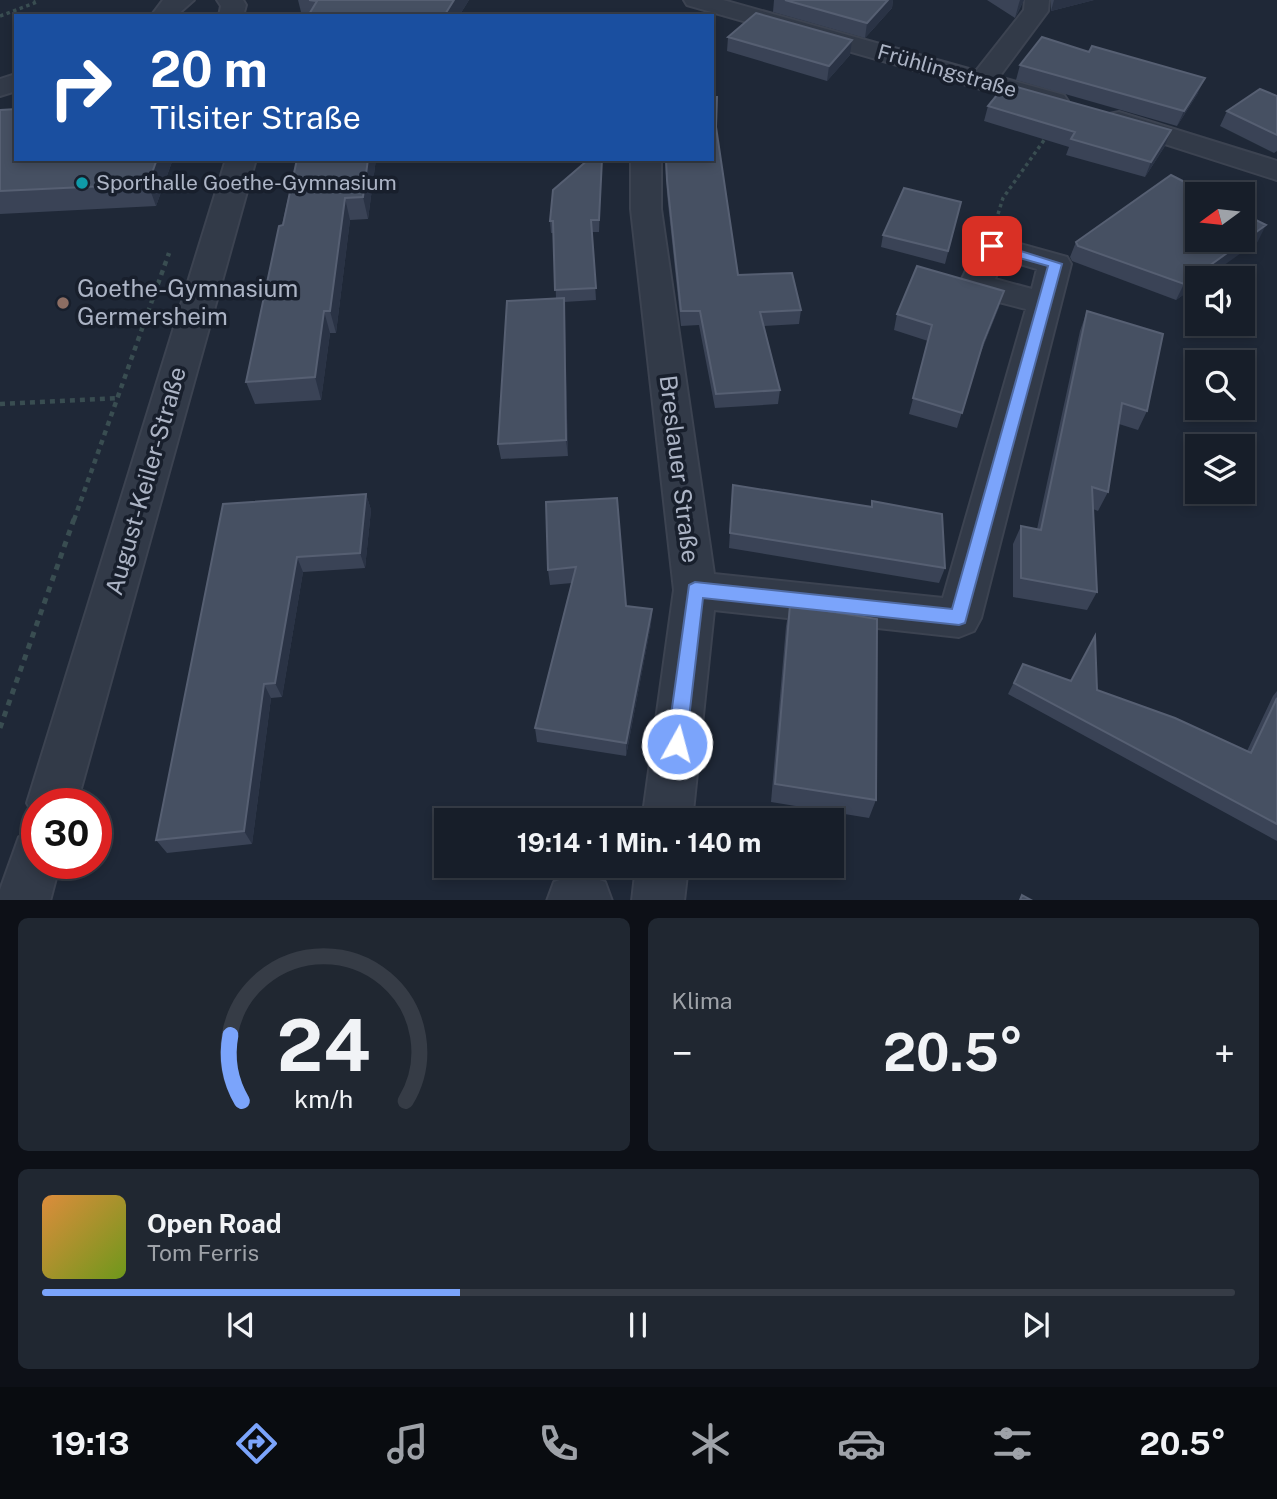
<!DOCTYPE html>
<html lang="de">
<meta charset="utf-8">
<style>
:root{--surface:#171e29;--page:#202731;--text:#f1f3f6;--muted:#9ea2a8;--line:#363c46;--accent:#7ba4fb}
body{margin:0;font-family:"Public Sans",sans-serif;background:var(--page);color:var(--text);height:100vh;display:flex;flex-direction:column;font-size:26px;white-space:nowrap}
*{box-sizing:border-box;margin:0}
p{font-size:23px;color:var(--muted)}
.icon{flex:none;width:38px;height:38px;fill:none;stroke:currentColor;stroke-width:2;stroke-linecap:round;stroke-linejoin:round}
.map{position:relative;height:900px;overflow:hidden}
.panel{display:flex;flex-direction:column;gap:18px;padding:18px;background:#0d1017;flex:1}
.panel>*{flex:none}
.guide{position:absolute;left:14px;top:14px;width:700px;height:147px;border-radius:0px;box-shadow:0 4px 10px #0003,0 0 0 2px var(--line);background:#1a4fa0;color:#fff;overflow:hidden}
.needle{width:46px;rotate:255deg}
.buttons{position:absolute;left:1185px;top:182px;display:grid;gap:14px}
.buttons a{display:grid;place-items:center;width:70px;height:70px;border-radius:0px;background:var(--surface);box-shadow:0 4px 10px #0003,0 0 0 2px var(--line);font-size:35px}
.speed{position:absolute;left:21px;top:788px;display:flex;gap:14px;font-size:35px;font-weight:700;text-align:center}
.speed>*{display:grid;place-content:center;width:91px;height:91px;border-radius:50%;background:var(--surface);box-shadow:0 4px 10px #0003,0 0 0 2px var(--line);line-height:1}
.speed .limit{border:10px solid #d22;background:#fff;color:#111}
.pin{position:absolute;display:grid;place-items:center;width:60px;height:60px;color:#fff;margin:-30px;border-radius:14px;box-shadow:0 4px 10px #0006}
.me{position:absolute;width:77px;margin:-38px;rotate:7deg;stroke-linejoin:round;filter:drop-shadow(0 0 5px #0008)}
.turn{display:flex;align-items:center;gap:24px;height:147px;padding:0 21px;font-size:32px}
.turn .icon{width:91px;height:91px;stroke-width:2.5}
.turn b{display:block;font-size:49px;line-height:60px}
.big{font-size:52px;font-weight:700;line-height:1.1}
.panel .card{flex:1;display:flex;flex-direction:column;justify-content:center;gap:10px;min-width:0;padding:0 24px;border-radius:10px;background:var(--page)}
.panel .dial{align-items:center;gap:0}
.dial svg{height:182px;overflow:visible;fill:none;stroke:var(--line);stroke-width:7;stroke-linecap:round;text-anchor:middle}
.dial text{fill:var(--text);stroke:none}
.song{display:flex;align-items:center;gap:21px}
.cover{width:84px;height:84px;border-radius:10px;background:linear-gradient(135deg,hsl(30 70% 55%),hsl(80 70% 35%))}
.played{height:7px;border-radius:4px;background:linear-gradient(90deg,var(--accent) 35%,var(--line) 35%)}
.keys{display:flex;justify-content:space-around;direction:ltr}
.heat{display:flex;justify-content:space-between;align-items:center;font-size:38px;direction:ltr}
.panel .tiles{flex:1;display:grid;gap:18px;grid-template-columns:1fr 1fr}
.card:last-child{grid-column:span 2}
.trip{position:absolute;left:434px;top:808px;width:410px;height:70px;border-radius:0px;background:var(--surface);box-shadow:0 4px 10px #0003,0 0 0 2px var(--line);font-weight:700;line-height:70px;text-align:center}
.tab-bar{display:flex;height:112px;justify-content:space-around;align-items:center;background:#090c10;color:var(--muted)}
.tab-bar .icon{width:49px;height:49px}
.tab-bar .active{color:var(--accent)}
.tab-bar b{font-size:32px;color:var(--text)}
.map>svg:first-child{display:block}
</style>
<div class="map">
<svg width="1277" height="901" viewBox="0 0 1277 901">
<rect width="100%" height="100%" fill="#1f2837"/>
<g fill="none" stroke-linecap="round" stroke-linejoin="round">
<defs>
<path id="minor" d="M 163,0 L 194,0 L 176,16 L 151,16 Z
M 217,0 L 243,0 L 246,5 L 243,16 L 219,16 L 221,6 Z
M 684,0 L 723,0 L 976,71 L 1024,10 L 1025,0 L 1049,0 L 1048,11 L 999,77 L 1064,95 L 1068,101 L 1064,107 L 1044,107 L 687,5 Z
M 16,74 L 16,91 L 0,96 L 0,79 Z
M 1119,112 L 1277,161 L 1277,180 L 1109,126 L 1105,120 L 1109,114 Z
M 226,159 L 256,159 L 77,803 L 37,803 L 37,821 L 27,803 Z
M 631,159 L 661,159 L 661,209 L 714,574 L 943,598 L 1026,309 L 964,293 L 959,285 L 981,239 L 992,236 L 1067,257 L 1071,264 L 981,618 L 974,631 L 959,637 L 714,610 L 692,821 L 642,821 L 674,590 L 631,209 ZM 1003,259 L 1037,269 L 1032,289 L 995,279 Z
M 37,830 L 37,863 L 60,863 L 50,901 L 0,901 L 0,890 L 19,837 Z
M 636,866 L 688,866 L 684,901 L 632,901 Z
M 573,875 L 586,875 L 605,882 L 612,901 L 547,901 L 554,882 Z"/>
</defs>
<!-- minor casing -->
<use href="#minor" stroke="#3c4351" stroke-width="4"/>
<!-- path-far2 -->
<path stroke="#394d51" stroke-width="3.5" stroke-dasharray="3.5 3.5" stroke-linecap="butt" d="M 0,16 L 37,2 L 34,0
M 998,214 L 1003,198 L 1047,136"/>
<!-- path-far1 -->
<path stroke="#394d51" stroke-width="4.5" stroke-dasharray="5 5" stroke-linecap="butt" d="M 0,404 L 119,398
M 74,520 L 169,253"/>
<!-- path -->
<path stroke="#394d51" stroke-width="5" stroke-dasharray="6 6" stroke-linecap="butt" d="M 0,728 L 74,519"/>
<!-- minor -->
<use href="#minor" fill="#323a48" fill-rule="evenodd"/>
</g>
<!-- wall -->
<path fill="#3a4356" d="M 298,0 L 469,0 L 459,16 L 302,16 Z
M 774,0 L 893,0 L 892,8 L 865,38 L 773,12 Z
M 987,0 L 1024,0 L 1015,18 Z
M 1051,0 L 1094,0 L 1051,11 Z
M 728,37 L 850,55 L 827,81 L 727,51 Z
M 1020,65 L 1198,93 L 1177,126 L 1016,80 Z
M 1277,96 L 1277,151 L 1274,153 L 1220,126 L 1227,111 Z
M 988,106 L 1165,146 L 1145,177 L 1066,155 L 1069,147 L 984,121 Z
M 0,110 L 16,159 L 173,159 L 156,206 L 0,214 Z
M 716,127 L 738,275 L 801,310 L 799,324 L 764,326 L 780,390 L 778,404 L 715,408 L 699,325 L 681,326 L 667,194 L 665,159 L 712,159 Z
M 297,159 L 376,159 L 368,219 L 350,220 L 336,333 L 330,333 L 321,400 L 255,404 L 246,382 Z
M 602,159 L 599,232 L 592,232 L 596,300 L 564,302 L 568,456 L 501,459 L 498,444 L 556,299 L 554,233 L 551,233 L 550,221 Z
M 961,202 L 945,264 L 881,247 L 883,235 Z
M 1258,241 L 1197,278 L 1197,285 L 1176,300 L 1072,261 L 1070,257 L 1076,242 Z
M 999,307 L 979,357 L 957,428 L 909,414 L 928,341 L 894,330 L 897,314 Z
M 1087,311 L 1147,411 L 1138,430 L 1119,424 L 1108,492 L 1098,511 L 1093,509 L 1097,592 L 1087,610 L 1013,597 L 1013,544 L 1021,526 L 1037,529 L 1080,331 Z
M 366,494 L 371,510 L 365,568 L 303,572 L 282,697 L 271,698 L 252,844 L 167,853 L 156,840 L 223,504 Z
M 732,501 L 871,506 L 872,501 L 945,568 L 939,583 L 729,548 Z
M 546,502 L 626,606 L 652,609 L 651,624 L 626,756 L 537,742 L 535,728 L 572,583 L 550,585 L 548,570 Z
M 790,605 L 876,800 L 869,818 L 771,802 L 786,626 Z
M 1023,664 L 1097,690 L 1247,751 L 1273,696 L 1277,691 L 1277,841 L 1008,694 Z"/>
<!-- shaded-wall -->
<path fill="#2a3345" d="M 454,0 L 469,0 L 459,16 L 444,16 Z
M 888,0 L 893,0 L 892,8 L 865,38 L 867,23 Z
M 1020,0 L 1024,0 L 1015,18 L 1019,3 Z
M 1054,0 L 1094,0 L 1051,11 Z
M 852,40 L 850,55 L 827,81 L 829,66 Z
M 1205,78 L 1198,93 L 1177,126 L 1184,111 Z
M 1171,130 L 1165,146 L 1145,177 L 1151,162 Z
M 157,159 L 173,159 L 156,206 L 148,184 Z
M 368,159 L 376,159 L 368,219 L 363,197 Z
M 345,198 L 350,220 L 336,333 L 330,311 Z
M 1266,225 L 1258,241 L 1206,278 L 1197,278 L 1197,285 L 1176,300 L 1184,284 Z
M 1004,291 L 999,307 L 978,359 L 983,343 Z
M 564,298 L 565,314 L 568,456 L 566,440 Z
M 324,311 L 330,333 L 321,400 L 315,377 Z
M 366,494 L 371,510 L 365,568 L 360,553 Z
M 297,557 L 303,572 L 282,697 L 275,683 Z
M 652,609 L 651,624 L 626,756 L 626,743 Z
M 264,684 L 271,698 L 252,844 L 244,831 Z"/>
<!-- building -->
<path fill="#465062" stroke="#565f72" stroke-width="2" d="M 309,0 L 454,0 L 444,16 L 308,16 L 317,1 Z
M 785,0 L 888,0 L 867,23 Z
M 756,13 L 852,40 L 829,66 L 728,37 Z
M 1042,37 L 1089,52 L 1092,46 L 1205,78 L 1184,111 L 1020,65 Z
M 1006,84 L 1171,130 L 1151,162 L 1071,139 L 1075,132 L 988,106 Z
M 1260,89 L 1277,96 L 1277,135 L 1227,111 Z
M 712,97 L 717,97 L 716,127 L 738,275 L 792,273 L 801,310 L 760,312 L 780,390 L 716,394 L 700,311 L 681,311 L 667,180 L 666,159 L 712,159 Z
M 16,109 L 16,159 L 157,159 L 148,184 L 0,191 L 0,110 Z
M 297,159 L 368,159 L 363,197 L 345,198 L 330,311 L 324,311 L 315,377 L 246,382 L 279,226 L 283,225 Z
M 589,159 L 602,159 L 599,220 L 591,220 L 596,288 L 555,290 L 553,221 L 550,221 L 553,190 Z
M 1171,175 L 1208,194 L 1197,194 L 1197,240 L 1242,240 L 1242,213 L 1266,225 L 1184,284 L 1078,246 L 1076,242 Z
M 904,188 L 961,202 L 948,251 L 883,235 Z
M 917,266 L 1004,291 L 983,343 L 962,413 L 913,398 L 932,325 L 897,314 Z
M 564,298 L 566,440 L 498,444 L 507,301 Z
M 1087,311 L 1163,334 L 1147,411 L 1122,403 L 1108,492 L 1092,487 L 1097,592 L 1021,578 L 1021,526 L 1041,530 Z
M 733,485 L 872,507 L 872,501 L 942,514 L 945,568 L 730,533 Z
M 366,494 L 360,553 L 297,557 L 275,683 L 264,684 L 244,831 L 156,840 L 223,504 Z
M 617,498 L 626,606 L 652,609 L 626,743 L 535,728 L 576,567 L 548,570 L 546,502 Z
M 790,605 L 877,619 L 876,800 L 775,784 Z
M 1095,636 L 1097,690 L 1175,718 L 1251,753 L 1277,698 L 1277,824 L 1014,683 L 1023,664 L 1071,681 Z
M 1022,895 L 1031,900 L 1020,900 Z"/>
<!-- route -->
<path fill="#7ba4fb" stroke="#506ba3" stroke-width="2" d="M 992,242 L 1062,264 L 965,623 L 959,625 L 703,598 L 686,744 L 684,750 L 677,753 L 670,750 L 667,744 L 689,585 L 695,582 L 952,609 L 1048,266 L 987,249 L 985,246 Z"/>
<!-- markers -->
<circle fill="#0f9aa8" stroke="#181f2c" stroke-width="2.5" cx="82" cy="183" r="7"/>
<circle fill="#8d6e63" stroke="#181f2c" stroke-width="2.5" cx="63" cy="303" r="7"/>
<g text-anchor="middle" stroke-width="7" stroke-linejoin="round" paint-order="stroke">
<!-- far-street labels -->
<g font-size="21" fill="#acb4c5" stroke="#181f2c">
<text transform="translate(947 71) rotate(16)" y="7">Frühlingstraße</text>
</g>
<!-- far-poi labels -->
<g font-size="21" fill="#acb4c5" stroke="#181f2c" text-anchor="start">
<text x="96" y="190">Sporthalle Goethe-Gymnasium</text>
</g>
<!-- poi labels -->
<g font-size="24" fill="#acb4c5" stroke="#181f2c" text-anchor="start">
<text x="77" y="297">Goethe-Gymnasium<tspan x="77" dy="28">Germersheim</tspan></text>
</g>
<!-- street labels -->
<g font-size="24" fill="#acb4c5" stroke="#181f2c">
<text transform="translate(679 469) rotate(83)" y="8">Breslauer Straße</text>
<text transform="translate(146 481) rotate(-74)" y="8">August-Keiler-Straße</text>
</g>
</g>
</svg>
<div class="buttons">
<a><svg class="needle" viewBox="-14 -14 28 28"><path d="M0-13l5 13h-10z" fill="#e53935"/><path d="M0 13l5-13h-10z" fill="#9ea2a8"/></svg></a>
<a><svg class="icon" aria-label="sound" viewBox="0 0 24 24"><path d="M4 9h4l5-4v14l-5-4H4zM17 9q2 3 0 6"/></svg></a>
<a><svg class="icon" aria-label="search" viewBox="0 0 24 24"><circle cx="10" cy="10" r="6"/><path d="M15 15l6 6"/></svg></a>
<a><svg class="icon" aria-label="layers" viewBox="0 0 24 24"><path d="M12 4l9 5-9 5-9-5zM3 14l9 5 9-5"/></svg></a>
</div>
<div class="speed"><div class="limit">30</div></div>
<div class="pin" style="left:992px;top:246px;background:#d93025"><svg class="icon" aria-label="arrive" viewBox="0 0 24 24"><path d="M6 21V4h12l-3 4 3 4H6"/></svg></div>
<svg class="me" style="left:677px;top:744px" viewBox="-20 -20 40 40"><circle r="17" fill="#7ba4fb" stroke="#fff" stroke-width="3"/><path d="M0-11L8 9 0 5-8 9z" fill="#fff"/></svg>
<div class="trip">19:14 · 1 Min. · 140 m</div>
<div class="guide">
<div class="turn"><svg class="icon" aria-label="right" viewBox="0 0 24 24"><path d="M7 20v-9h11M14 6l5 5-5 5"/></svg><div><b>20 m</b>Tilsiter Straße</div></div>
</div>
</div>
<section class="panel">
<div class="tiles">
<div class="card dial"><svg viewBox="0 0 100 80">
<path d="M14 69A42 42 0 1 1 86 69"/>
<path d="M14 69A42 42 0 0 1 9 40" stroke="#7ba4fb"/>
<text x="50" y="56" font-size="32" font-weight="700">24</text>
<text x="50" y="72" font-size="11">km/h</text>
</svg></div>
<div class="card"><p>Klima</p>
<div class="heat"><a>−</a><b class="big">20.5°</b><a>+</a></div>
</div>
<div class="card">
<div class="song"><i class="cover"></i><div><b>Open Road</b><p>Tom Ferris</p></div></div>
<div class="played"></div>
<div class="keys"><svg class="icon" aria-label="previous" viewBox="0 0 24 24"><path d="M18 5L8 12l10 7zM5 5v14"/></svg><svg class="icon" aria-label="pause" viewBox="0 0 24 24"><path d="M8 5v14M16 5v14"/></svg><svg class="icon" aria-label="next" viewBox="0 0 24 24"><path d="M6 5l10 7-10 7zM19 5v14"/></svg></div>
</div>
</div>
</section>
<nav class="tab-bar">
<b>19:13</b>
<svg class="icon active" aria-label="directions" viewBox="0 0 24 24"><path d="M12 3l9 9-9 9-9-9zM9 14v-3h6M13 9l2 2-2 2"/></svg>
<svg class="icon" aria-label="music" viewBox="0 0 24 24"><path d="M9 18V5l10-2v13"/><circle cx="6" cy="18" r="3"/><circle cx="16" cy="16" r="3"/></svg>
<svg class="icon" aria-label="phone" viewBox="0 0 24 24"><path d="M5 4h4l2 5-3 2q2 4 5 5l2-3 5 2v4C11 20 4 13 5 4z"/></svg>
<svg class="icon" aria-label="climate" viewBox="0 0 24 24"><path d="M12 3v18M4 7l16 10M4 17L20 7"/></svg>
<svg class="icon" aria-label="car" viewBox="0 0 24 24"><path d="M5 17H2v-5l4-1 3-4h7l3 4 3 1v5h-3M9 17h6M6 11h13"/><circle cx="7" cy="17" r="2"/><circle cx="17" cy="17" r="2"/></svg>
<svg class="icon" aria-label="filters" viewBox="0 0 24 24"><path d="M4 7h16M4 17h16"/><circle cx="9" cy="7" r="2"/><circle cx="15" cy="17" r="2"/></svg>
<b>20.5°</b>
</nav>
